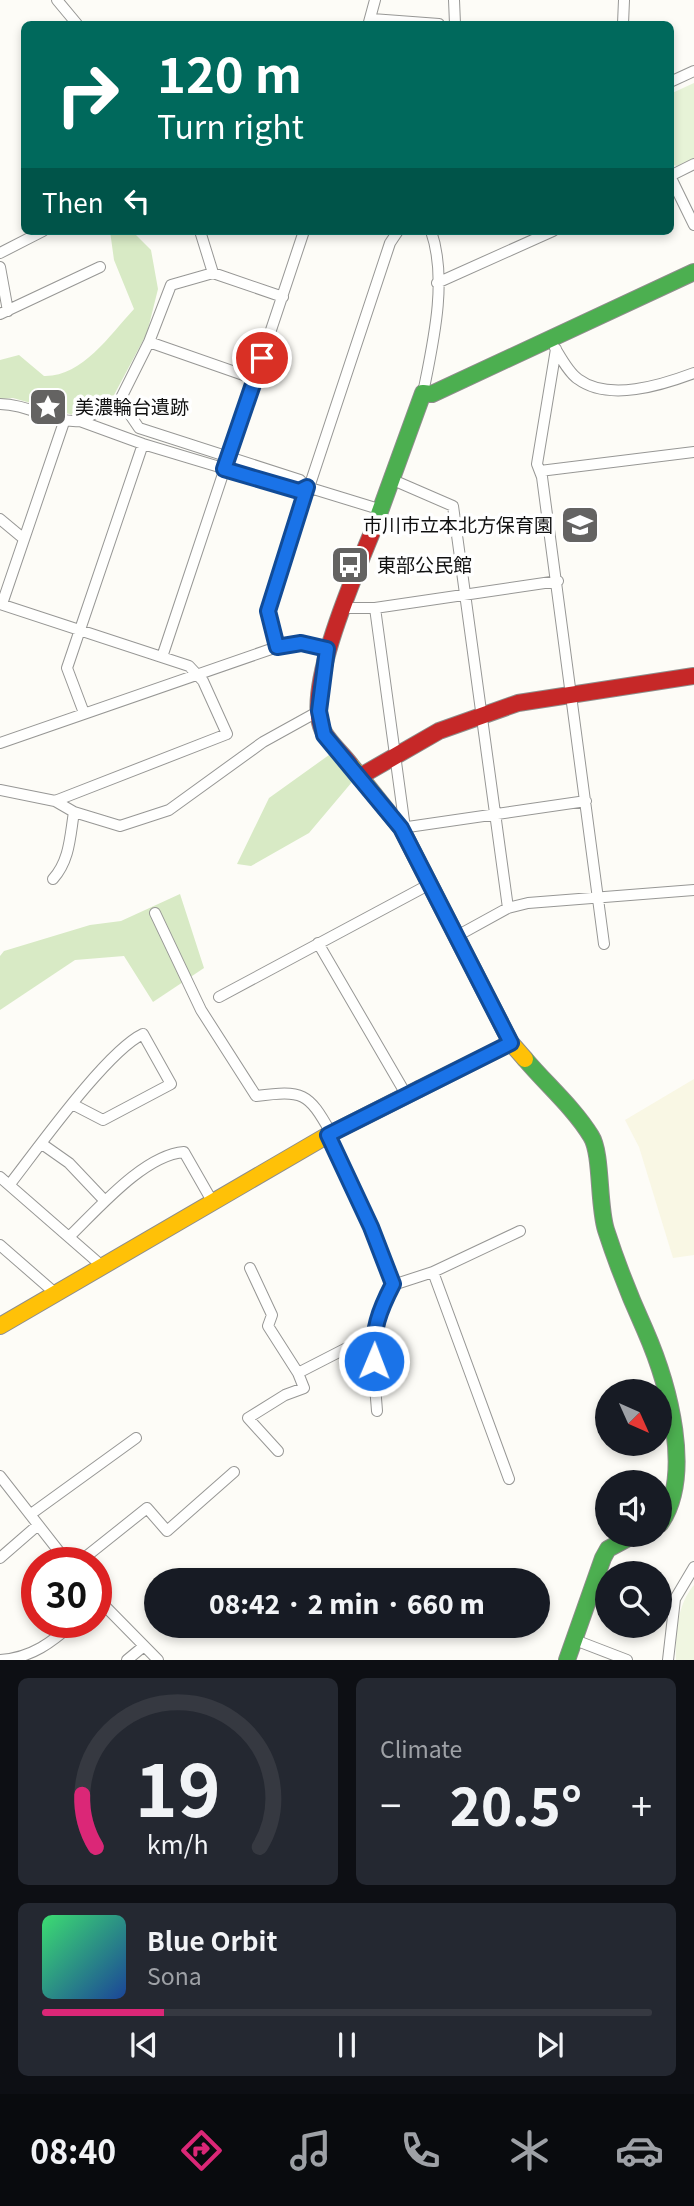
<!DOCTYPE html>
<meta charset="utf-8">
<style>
:root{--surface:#171b24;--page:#242831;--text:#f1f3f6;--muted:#9ea1a6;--line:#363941;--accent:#db2777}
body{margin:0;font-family:Georgia,"Noto Sans JP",serif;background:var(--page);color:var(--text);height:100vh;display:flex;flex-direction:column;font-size:26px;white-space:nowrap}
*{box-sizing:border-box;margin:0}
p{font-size:23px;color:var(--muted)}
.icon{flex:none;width:38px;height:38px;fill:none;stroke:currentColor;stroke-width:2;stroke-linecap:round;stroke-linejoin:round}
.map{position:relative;height:1660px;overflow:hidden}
.drawer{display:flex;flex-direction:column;gap:18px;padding:18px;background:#0d0f14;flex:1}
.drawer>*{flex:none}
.hud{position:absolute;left:21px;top:21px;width:653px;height:214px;border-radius:10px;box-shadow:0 4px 10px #0003;background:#00695c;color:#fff;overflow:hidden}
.needle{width:46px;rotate:135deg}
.tools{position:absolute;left:595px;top:1379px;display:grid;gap:14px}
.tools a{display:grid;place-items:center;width:77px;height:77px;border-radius:50%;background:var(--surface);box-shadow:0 4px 10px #0003;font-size:35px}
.speed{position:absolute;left:21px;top:1547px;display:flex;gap:14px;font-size:35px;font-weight:700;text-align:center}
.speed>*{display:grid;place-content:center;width:91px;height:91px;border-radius:50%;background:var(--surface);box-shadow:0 4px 10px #0003;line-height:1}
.speed .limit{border:10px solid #d22;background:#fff;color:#111}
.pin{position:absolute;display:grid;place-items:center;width:60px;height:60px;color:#fff;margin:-30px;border:4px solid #fff;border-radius:50%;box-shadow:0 2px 7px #0007}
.me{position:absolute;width:77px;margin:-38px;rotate:1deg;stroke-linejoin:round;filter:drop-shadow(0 0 5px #0008)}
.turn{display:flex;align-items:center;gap:24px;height:147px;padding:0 21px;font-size:32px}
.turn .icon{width:91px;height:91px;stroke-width:2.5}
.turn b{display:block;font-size:49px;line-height:60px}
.then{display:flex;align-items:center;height:66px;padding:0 21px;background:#0003;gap:14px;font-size:26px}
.big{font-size:52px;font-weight:800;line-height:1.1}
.drawer .widget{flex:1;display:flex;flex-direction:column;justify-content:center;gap:10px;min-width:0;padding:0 24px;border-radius:10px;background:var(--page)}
.drawer .dial{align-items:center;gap:0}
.dial svg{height:182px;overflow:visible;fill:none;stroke:var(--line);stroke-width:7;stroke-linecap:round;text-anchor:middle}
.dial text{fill:var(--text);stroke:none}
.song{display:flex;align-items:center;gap:21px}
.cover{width:84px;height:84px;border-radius:10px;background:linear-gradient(135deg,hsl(140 70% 55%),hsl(220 70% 35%))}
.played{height:7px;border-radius:4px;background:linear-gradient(90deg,var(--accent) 20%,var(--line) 20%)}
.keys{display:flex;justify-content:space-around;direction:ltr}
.heat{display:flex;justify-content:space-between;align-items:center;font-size:38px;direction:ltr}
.drawer .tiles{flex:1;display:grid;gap:18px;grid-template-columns:1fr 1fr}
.widget:last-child{grid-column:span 2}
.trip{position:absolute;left:144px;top:1568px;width:406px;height:70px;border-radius:35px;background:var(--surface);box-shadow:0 4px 10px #0003;font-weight:800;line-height:70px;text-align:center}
.menu{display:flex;height:112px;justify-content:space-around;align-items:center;background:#090b0e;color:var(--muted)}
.menu .icon{width:49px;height:49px}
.menu .active{color:var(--accent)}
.menu b{font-size:32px;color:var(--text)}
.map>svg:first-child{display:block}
</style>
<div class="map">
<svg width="694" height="1660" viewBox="0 0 694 1660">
<rect width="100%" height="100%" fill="#fdfcf7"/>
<!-- farmland -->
<path fill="#f9f7e4" d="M 694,1079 L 694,1255 L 673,1258 L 639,1147 L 625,1120 Z"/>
<!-- green -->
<path fill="#e7f3d7" d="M 694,83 L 694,158 L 677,166 L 670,164 L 670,94 Z"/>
<!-- forest -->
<path fill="#d8eac5" d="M 110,231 L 132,231 L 151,250 L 158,289 L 147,333 L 114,395 L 73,415 L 13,398 L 0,399 L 0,360 L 19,355 L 44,376 C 82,377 109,336 134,309 L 114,260 Z
M 329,755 L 352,782 L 309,833 L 251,866 L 237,864 L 269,798 Z
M 180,894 L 204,968 L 153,1002 L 124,956 L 75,960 L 0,1010 L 0,956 L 4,951 L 90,925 L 121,921 Z"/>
<!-- pitch -->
<path fill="#f0f6e1" d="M 694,1585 L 694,1660 L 676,1660 C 675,1634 677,1605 694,1585 Z"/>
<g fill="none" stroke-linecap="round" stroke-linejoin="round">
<defs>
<path id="street" d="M 57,0 L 77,24
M 454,0 L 455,24
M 372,19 L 439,24
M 369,22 L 375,0
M 623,24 L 624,0
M 670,82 L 694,71
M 694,164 L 670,176 L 694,225
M 200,231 L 213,273 L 283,297
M 0,253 L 43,231
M 0,267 L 8,311
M 437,283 L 553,231
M 0,314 L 100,267
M 149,342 L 255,379
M 555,348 C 561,358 569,373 578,379 C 609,402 662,385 694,373
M 556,349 L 537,464 L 542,477 L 604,944
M 423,393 C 433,343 448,280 431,231
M 120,400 L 139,428 L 300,480 L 307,487
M 0,404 C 28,404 52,423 80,421 L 143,444 L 299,491 L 307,487 L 382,510
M 80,421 L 120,400 L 149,342 L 171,285 L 213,273
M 540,471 L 694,452
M 393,480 L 453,506 L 508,908
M 0,519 L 24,539
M 0,604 L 189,666 L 203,681 L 227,734 L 55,801
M 2,604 L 64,422
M 341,608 L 375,608 L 558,581
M 375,608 L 405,828
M 277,647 L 268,611 L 390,243 L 398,231
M 162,657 L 304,231
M 84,713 L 67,668 L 143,444
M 0,743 L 277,647 L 301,643 L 327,649
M 0,790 L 55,801 L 74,812 L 120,826 L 169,810 L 263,742 L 319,711
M 401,828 L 586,801
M 53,879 C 70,860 70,836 74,812
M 155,913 L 201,1010 L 256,1096 C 303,1090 308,1092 331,1133
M 457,936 L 508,908 L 528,903 L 694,890
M 318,943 L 407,1096
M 219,997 L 430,884
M 328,1135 L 371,1228 L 393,1285 C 366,1336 373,1355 377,1411
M 42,1144 L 69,1163 L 105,1201
M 0,1177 L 102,1266
M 10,1184 C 38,1148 107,1051 143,1034 L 171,1084 L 103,1120 L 74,1105
M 69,1237 C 98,1209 144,1155 184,1152 L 212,1201
M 0,1245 L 55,1293
M 250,1268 L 272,1315 L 268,1326 L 298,1373
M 433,1272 L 509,1479
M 393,1285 L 433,1272 L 520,1231
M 278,1451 L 248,1418 L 285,1395 L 304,1388 L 298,1373 L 372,1335
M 0,1476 L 68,1563
M 31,1514 L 136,1438
M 0,1558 L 38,1525
M 78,1563 L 147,1508 L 167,1531 L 234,1472
M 96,1597 L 158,1660
M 575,1640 L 627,1660
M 0,1660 C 32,1658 52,1642 75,1622
M 127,1660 L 144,1646
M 668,1660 L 675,1599 L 694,1567"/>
<path id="fast" d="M 375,525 L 423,393 L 432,394 L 694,272
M 525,1059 C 546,1084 574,1108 591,1136 C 602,1153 598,1205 606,1230 C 617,1264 630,1297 645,1330 C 669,1385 694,1476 660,1524
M 419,1089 L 511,1043
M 567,1660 L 603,1558 L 608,1549 L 634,1535"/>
<path id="slow" d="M 350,764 L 401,828 L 511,1043 L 525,1059
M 0,1326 L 328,1135 L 419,1089"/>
<path id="jam" d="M 350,764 C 342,753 325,739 321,726 C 306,683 358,568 375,525
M 359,777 L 439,731 L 518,703 L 694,676"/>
</defs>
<!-- street casing -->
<use href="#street" stroke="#979795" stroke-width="12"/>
<!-- fast casing -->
<use href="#fast" stroke="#8e8d8b" stroke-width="18"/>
<!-- slow casing -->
<use href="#slow" stroke="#8e8d8b" stroke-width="18"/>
<!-- jam casing -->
<use href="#jam" stroke="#8e8d8b" stroke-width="18"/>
<!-- street -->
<use href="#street" stroke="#fffffe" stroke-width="10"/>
<!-- fast -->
<use href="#fast" stroke="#4caf50" stroke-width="16"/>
<!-- slow -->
<use href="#slow" stroke="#ffc107" stroke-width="16"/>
<!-- jam -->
<use href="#jam" stroke="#c62828" stroke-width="16"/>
</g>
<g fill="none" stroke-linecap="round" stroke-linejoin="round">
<defs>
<path id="route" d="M 262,358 L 224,469 L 299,491 L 307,487 L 268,611 L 277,647 L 301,643 L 327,649 L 319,711 L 324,735 L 401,828 L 511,1043 L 328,1135 L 371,1227 L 393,1284 C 379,1311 372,1330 374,1361"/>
</defs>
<!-- route casing -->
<use href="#route" stroke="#114b97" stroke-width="18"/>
<!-- route -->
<use href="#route" stroke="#1a73e8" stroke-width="12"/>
</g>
<!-- icons -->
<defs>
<symbol id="sight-square" viewBox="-11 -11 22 22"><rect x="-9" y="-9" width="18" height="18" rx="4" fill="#646362" stroke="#fff"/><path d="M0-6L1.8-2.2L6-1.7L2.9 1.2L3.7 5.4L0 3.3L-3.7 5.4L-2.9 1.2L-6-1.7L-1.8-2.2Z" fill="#fff"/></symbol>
<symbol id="school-square" viewBox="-11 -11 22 22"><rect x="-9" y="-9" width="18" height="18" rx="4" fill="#646362" stroke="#fff"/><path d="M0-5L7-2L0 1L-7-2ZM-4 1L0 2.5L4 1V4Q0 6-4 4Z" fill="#fff"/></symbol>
<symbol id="bus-square" viewBox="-11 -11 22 22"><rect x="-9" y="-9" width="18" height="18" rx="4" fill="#646362" stroke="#fff"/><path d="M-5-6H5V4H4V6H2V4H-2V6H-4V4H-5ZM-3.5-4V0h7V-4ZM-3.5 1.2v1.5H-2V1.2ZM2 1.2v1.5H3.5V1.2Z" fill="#fff"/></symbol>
</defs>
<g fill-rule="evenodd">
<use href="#sight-square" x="26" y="385" width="44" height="44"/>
<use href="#school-square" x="558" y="503" width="44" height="44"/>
<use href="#bus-square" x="328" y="543" width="44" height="44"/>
</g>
<g text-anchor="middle" stroke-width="7" stroke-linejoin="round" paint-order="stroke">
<!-- poi labels -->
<g font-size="19" fill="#111" stroke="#fff" text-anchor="start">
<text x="75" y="414">美濃輪台遺跡</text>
<text x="553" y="532" text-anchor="end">市川市立本北方保育園</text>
<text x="377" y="572">東部公民館</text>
</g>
</g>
</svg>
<div class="tools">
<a><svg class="needle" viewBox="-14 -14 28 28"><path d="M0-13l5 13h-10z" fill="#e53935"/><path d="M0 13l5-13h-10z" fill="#9ea1a6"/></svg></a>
<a><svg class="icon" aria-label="sound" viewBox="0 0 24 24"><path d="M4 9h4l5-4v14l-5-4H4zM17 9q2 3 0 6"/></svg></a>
<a><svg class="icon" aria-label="search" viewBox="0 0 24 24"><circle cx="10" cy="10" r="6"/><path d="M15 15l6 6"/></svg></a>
</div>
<div class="speed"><div class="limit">30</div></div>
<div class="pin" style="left:262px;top:358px;background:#d93025"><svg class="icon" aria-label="arrive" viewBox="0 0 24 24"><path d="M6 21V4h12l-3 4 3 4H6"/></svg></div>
<svg class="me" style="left:374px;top:1361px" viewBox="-20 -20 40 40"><circle r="17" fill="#1a73e8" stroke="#fff" stroke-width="3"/><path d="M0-11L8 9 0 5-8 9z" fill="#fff"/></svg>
<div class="trip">08:42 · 2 min · 660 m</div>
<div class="hud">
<div class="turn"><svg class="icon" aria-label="right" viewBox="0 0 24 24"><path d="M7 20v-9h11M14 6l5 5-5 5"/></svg><div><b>120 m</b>Turn right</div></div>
<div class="then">Then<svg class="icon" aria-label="left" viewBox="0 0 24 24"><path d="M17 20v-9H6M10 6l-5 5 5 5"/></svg></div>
</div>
</div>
<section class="drawer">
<div class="tiles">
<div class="widget dial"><svg viewBox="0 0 100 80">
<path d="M14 69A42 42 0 1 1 86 69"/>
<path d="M14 69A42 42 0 0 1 8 46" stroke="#db2777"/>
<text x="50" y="56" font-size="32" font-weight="700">19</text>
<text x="50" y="72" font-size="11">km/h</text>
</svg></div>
<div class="widget"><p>Climate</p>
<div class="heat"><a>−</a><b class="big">20.5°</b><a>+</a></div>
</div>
<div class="widget">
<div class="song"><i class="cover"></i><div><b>Blue Orbit</b><p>Sona</p></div></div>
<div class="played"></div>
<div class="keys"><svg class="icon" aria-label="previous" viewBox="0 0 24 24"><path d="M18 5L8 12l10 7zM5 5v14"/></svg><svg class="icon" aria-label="pause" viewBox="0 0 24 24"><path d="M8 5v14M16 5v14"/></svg><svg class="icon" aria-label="next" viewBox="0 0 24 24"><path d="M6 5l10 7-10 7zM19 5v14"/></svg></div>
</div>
</div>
</section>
<nav class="menu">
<b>08:40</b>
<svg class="icon active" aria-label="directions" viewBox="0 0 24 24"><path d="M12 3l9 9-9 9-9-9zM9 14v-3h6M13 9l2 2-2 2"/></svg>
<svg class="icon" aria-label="music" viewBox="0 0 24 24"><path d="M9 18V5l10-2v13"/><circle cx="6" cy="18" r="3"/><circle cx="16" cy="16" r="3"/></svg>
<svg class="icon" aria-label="phone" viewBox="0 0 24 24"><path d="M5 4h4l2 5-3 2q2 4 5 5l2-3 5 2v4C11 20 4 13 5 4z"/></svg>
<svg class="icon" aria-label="climate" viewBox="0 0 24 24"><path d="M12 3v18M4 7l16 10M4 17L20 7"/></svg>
<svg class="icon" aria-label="car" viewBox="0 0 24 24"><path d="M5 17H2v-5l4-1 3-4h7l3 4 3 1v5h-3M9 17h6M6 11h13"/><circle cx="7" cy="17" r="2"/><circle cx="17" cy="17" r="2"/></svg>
</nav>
